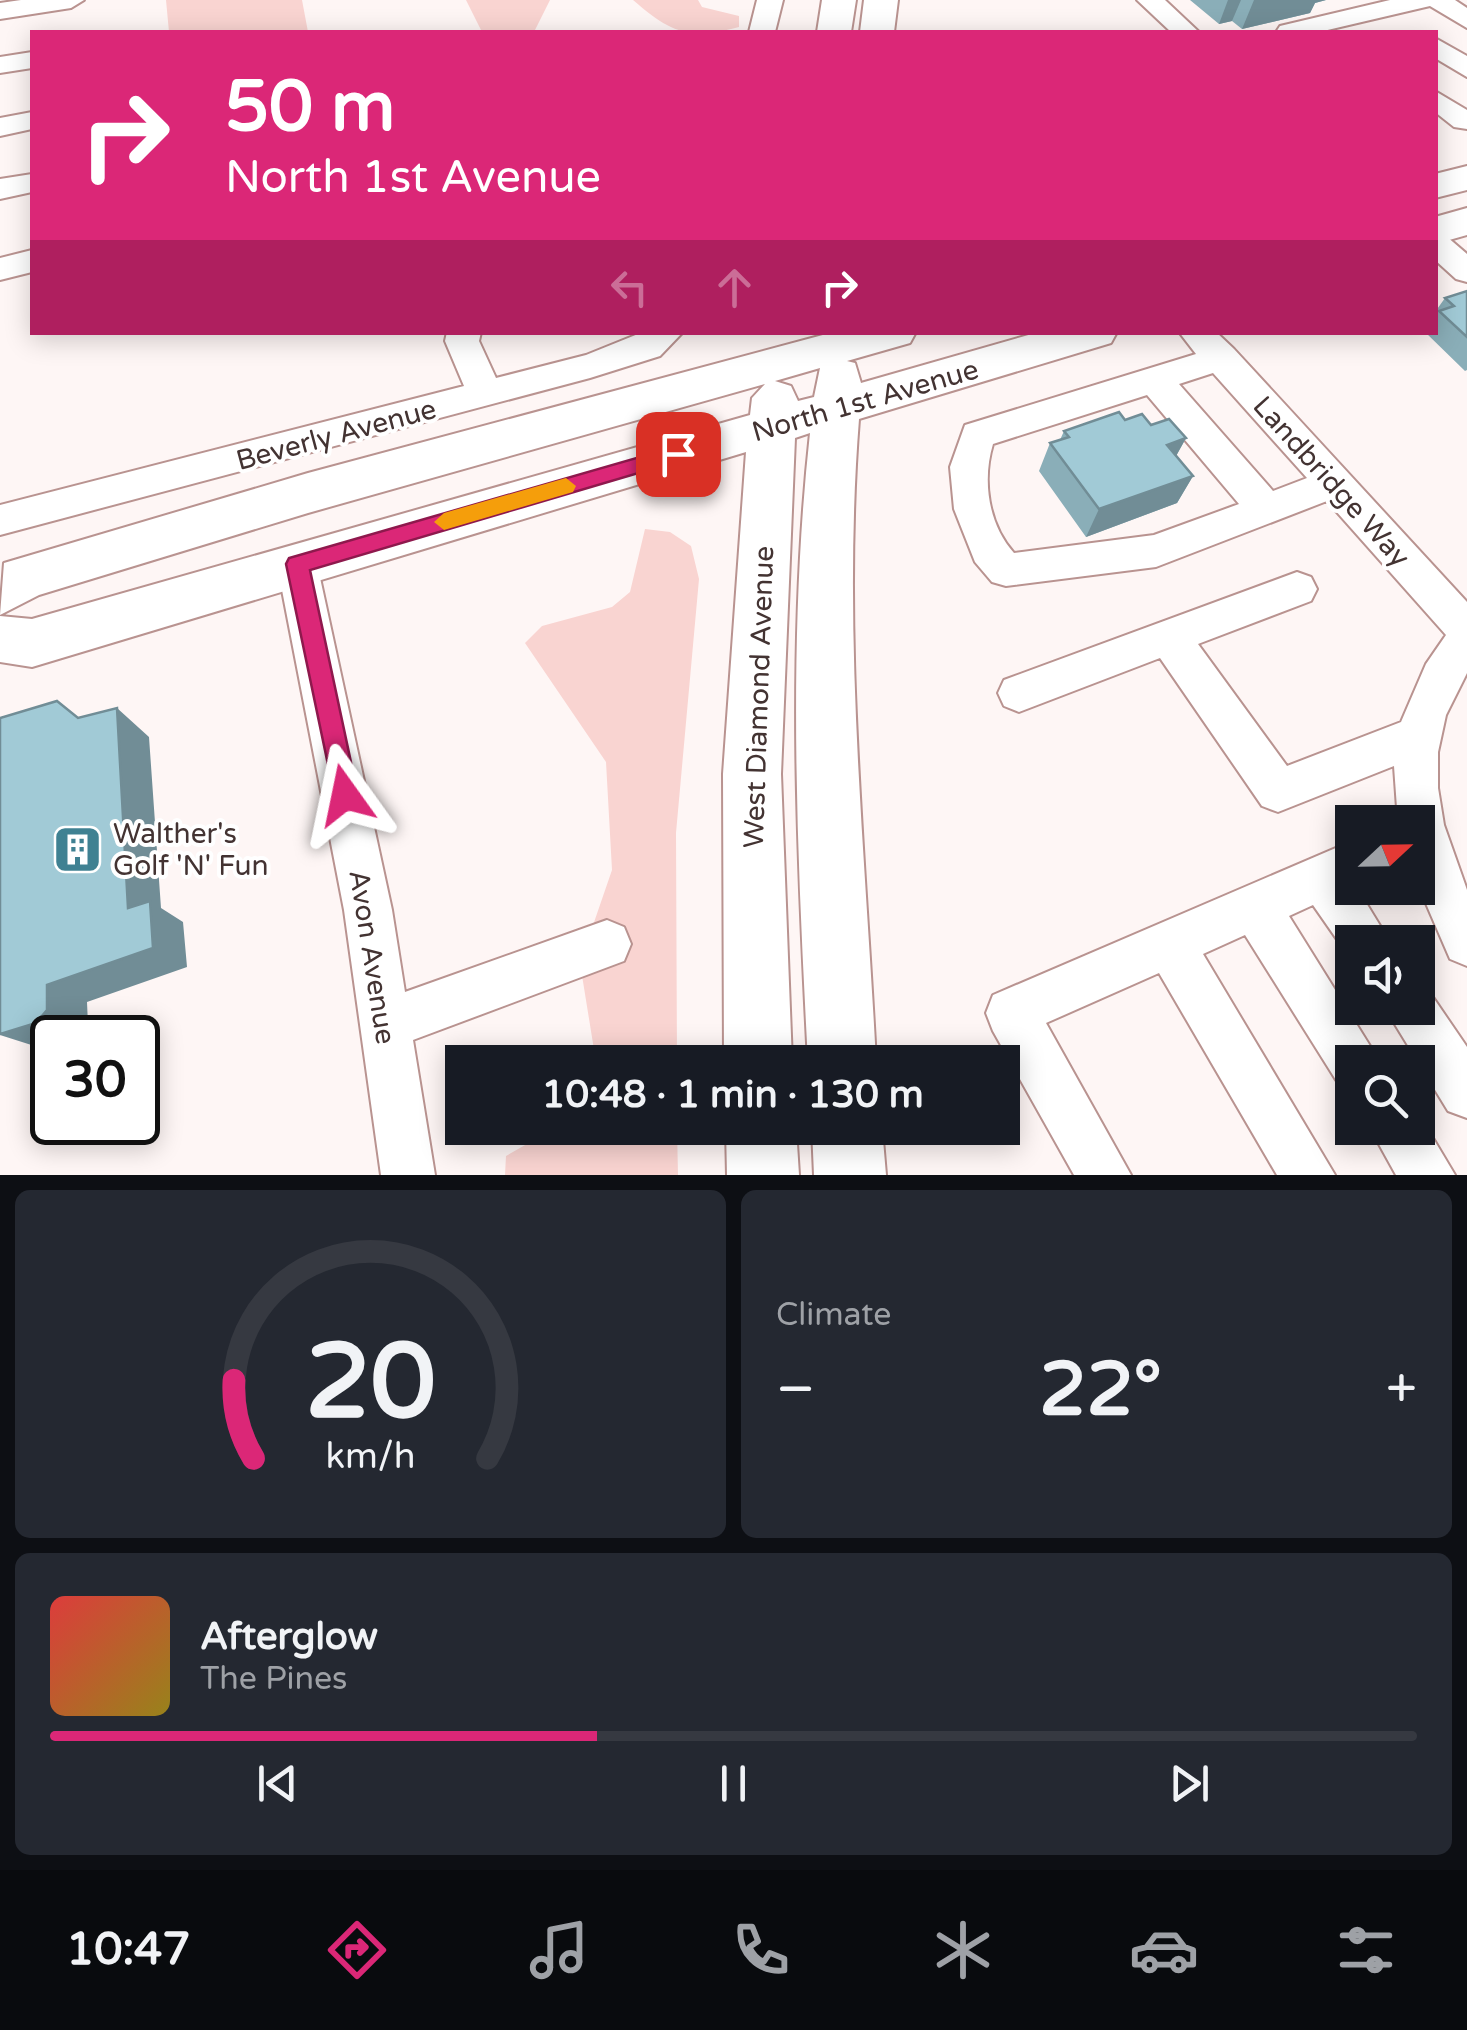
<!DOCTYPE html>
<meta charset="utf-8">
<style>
:root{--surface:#171b24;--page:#242831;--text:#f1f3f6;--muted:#9ea1a6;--line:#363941;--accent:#db2777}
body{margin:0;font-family:"Varela Round",sans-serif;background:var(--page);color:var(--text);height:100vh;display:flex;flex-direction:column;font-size:38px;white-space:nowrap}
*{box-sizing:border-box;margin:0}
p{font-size:32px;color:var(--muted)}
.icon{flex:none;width:55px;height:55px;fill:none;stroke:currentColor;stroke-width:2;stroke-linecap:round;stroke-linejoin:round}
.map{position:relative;height:1175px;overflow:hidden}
.drawer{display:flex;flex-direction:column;gap:15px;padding:15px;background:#0d0f14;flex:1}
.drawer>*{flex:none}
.guide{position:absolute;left:30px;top:30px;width:1408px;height:305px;border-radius:0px;box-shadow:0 5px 25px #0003;background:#db2777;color:#fff;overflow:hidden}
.needle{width:65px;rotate:68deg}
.tools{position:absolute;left:1335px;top:805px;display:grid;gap:20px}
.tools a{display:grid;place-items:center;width:100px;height:100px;border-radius:0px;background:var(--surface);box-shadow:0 5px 25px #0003;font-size:50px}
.speed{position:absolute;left:30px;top:1015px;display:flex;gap:20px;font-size:50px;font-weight:700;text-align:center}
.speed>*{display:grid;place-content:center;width:130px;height:130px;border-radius:50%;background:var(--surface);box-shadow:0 5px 25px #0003;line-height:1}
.speed .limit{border:5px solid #111;border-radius:15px;background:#fff;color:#111}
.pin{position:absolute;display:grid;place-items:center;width:85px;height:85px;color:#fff;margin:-42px;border-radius:20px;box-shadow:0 5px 15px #0006}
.me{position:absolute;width:110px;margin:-55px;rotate:348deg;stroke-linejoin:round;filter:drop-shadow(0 0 8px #0008)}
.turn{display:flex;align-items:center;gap:35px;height:210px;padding:0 30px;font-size:45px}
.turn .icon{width:130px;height:130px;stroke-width:2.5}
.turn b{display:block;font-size:70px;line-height:85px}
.lanes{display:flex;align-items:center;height:95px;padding:0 30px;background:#0003;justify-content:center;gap:50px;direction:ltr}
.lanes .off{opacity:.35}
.big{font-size:75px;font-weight:700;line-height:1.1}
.drawer .card{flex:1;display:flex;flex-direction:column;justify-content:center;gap:15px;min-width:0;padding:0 35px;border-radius:15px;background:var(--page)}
.drawer .dial{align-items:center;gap:0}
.dial svg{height:260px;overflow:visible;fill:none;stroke:var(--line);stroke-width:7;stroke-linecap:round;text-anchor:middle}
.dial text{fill:var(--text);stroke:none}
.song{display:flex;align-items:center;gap:30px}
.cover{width:120px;height:120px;border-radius:15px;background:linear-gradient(135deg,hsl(0 70% 55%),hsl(50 70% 35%))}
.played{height:10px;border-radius:5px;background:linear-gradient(90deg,var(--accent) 40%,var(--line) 40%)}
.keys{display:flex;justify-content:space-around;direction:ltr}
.heat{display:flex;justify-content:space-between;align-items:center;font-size:55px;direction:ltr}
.drawer .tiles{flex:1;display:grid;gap:15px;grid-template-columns:1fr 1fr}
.card:last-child{grid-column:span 2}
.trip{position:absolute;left:445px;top:1045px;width:575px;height:100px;border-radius:0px;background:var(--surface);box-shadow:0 5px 25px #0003;font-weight:700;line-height:100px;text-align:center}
.menu{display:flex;height:160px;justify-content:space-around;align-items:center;background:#090b0e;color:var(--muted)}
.menu .icon{width:70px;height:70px}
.menu .active{color:var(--accent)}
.menu b{font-size:45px;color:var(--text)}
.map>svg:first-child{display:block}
</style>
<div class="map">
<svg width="1467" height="1175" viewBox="0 0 1467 1175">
<rect width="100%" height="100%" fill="#fef6f5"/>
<!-- green -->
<path fill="#f9d4d1" d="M 166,0 L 302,0 L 308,32 L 169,32 Z
M 466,0 L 550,0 L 534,32 L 482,32 Z
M 633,0 L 698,0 L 702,7 L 739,16 L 739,27 C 688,40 671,33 633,0 Z
M 645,529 L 670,532 L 691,546 L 699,579 L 676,833 L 677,1062 L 596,1062 L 580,963 L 612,870 L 606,762 L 525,643 L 542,626 L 612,607 L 630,592 Z
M 555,1128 L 677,1128 L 678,1175 L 505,1175 L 506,1156 Z"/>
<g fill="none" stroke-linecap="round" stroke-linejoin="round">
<defs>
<path id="minor" d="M 21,0 L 84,0 L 71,8 L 0,19 L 0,3 Z
M 757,0 L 783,0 L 775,32 L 749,32 Z
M 1137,0 L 1165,0 L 1199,32 L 1171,32 Z
M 1390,0 L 1455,0 L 1467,8 L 1467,28 L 1430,6 L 1319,32 L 1276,32 L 1280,26 Z
M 1435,38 L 1467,56 L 1467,77 L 1435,58 Z
M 32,52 L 32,68 L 0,73 L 0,57 Z
M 1435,91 L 1467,110 L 1467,129 L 1454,127 L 1435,112 Z
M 32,112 L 32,129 L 0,136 L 0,118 Z
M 32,174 L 32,192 L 0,199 L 0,179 Z
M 1435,233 L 1446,236 L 1467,254 L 1467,282 L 1456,279 L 1435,260 Z
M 32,250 L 32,272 L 0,280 L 0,258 Z
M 447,332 L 481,332 L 479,341 L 496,378 L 586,355 L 643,332 L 683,332 L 660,356 L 590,378 L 0,535 L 0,505 L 464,386 L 445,341 Z
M 1179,332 L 1216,332 L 1234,349 L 1467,602 L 1467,673 L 1446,715 L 1438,752 L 1438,788 L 1444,825 L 1467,890 L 1467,966 L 1450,959 L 1418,885 L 1418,822 L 1398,822 L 1394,766 L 1278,812 L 1262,806 L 1160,658 L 1019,712 L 1004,706 L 998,693 L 1004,680 L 1297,572 L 1311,577 L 1317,589 L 1311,601 L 1198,644 L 1287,766 L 1401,722 L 1426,664 L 1446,635 L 1327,501 L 1156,567 L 1006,586 L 992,582 L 975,562 L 954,509 L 950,467 L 965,425 L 1196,354 ZM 1213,373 L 1307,478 L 1273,491 L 1179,384 ZM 1147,395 L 1239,504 L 1154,535 L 1014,553 C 988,524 982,480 993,444 Z
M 297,548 L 311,552 L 317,564 L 392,910 L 405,992 L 607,920 L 624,927 L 631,944 L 624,961 L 413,1040 L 435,1175 L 381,1175 L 344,910 L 277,564 L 283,552 Z
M 1352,841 L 1352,888 L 1357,888 L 1390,942 L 1352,942 L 1352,961 L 1313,905 L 1289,916 L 1380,1062 L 1352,1062 L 1352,1087 L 1336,1080 L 1245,935 L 1203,954 L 1335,1175 L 1277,1175 L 1159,973 L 1046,1023 L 1131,1175 L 1074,1175 L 993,1031 L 986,1013 L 993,995 Z
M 1418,986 L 1428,990 L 1467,1047 L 1467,1118 L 1448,1111 L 1385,1008 L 1418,1008 Z
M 1418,1113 L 1455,1175 L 1396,1175 L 1370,1128 L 1418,1128 Z"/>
<path id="major" d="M 822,0 L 856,0 L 851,32 L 817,32 Z
M 864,0 L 898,0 L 894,32 L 860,32 Z
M 1467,166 L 1467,190 L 1435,198 L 1435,174 Z
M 1467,208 L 1467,235 L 1435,244 L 1435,217 Z
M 834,332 L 916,332 L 910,343 L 847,361 L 855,363 L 861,383 L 1039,332 L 1117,332 L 1111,343 L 859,419 C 842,635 865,847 876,1062 L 808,1062 C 797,853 787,642 810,433 L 795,438 L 781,774 L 792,1062 L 724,1062 L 723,774 L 746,452 L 32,667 L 0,662 L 0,616 L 32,619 L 750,415 L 752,398 L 765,384 L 308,513 L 39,595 L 0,615 L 4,563 L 308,473 ZM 820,368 L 814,397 L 798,401 L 791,386 L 775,381 Z
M 726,1128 L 796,1128 L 799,1175 L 727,1175 Z
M 812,1128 L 882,1128 L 886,1175 L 814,1175 Z"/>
</defs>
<!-- minor casing -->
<use href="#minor" stroke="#b99390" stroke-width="4"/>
<!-- major casing -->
<use href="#major" stroke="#b99390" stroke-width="4"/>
<!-- minor -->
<use href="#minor" fill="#fff" fill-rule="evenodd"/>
<!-- major -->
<use href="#major" fill="#fff" fill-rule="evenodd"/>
</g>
<!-- wall -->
<path fill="#8aaeb8" d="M 1190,0 L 1326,0 L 1315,3 L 1310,13 L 1242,29 L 1232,21 L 1219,24 Z
M 1467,291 L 1467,370 L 1465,371 L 1425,332 L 1435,332 L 1435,312 L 1445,298 Z
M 1125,420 L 1151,425 L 1186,438 L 1176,456 L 1193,476 L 1177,503 L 1086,537 L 1039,471 L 1050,443 L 1060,440 L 1064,431 Z"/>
<!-- shaded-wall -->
<path fill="#718d96" d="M 1228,0 L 1241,0 L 1232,21 L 1219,24 Z
M 1254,0 L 1326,0 L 1315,3 L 1310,13 L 1242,29 Z
M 1186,438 L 1170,467 L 1167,445 Z
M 1193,476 L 1177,503 L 1086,537 L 1099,509 Z
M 117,708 L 149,737 L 161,908 L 183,922 L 187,967 L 87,1002 L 88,1025 L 78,1038 L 52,1038 L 52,1046 L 44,1049 L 0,1035 L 47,985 L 128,908 Z"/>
<!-- building -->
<path fill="#a1cad6" stroke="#718d96" stroke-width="2.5" d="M 1467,291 L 1467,337 L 1439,311 L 1454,306 L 1445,298 Z
M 1119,412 L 1125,420 L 1142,414 L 1151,425 L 1169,419 L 1186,438 L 1167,445 L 1193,476 L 1099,509 L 1050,443 L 1069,437 L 1064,431 Z
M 57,701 L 78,718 L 117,708 L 128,908 L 150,901 L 153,948 L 47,985 L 47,1010 L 36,1023 L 0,1034 L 0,718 Z"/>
<!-- route -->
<path fill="#db2777" stroke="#8e194d" stroke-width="2.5" d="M 678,446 L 689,454 L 686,459 L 310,570 L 358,795 L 354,803 L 345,807 L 336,803 L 286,564 L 289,558 Z"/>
<!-- slow -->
<path fill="#f59e0b" d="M 566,478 L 576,486 L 573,492 L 444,530 L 434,522 L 444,513 Z"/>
<!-- icons -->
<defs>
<symbol id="building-square" viewBox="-11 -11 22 22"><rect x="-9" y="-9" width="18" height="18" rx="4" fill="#3f8192" stroke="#fff"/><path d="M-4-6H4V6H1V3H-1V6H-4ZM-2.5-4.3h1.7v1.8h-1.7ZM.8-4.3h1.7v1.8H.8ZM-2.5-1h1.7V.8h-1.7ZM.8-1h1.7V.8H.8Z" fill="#fff"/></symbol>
</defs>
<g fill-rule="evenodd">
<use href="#building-square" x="50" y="822" width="55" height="55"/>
</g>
<g text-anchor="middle" stroke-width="8" stroke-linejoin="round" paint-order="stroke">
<!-- street labels -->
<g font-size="28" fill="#433332" stroke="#fff">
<text transform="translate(865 400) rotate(-16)" y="10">North 1st Avenue</text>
<text transform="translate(336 434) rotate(-15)" y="10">Beverly Avenue</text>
<text transform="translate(1332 481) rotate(48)" y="10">Landbridge Way</text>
<text transform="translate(758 697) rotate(-88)" y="10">West Diamond Avenue</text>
<text transform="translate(373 957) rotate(81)" y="10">Avon Avenue</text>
</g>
<!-- poi labels -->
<g font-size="28" fill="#433332" stroke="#fff" text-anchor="start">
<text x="113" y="843">Walther's<tspan x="113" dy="32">Golf 'N' Fun</tspan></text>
</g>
</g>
</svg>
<div class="tools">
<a><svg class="needle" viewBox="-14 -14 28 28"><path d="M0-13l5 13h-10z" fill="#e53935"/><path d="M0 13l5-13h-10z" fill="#9ea1a6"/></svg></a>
<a><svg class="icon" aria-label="sound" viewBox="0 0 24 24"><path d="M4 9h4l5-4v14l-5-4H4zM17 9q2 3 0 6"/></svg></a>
<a><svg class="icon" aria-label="search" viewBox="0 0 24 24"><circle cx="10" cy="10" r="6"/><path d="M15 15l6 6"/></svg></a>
</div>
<div class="speed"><div class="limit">30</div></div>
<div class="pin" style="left:678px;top:454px;background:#d93025"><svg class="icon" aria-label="arrive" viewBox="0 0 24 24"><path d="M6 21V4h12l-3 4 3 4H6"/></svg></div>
<svg class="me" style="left:345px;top:795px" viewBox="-20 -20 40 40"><path d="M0-17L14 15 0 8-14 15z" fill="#db2777" stroke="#fff" stroke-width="4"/></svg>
<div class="trip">10:48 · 1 min · 130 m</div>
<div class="guide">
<div class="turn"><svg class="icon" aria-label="right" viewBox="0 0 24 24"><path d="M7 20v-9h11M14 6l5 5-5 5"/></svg><div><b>50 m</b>North 1st Avenue</div></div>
<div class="lanes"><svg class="icon off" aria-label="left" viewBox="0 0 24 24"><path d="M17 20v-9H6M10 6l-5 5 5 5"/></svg><svg class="icon off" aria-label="ahead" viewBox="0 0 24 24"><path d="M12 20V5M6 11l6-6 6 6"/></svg><svg class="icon" aria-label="right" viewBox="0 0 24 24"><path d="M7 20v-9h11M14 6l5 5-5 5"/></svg></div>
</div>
</div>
<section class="drawer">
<div class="tiles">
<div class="card dial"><svg viewBox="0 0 100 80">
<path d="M14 69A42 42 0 1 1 86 69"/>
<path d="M14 69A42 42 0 0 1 8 45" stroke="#db2777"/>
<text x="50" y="56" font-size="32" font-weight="700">20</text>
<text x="50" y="72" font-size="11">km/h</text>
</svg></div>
<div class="card"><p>Climate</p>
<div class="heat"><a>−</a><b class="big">22°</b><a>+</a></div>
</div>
<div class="card">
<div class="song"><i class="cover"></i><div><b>Afterglow</b><p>The Pines</p></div></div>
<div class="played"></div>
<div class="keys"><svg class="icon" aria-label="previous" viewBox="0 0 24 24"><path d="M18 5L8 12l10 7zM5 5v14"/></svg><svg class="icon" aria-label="pause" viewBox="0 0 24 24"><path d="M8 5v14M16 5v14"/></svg><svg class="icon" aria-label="next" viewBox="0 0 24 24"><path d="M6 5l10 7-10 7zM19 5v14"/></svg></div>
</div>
</div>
</section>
<nav class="menu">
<b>10:47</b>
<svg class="icon active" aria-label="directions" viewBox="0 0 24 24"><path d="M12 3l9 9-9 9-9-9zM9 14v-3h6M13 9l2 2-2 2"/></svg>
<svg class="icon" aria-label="music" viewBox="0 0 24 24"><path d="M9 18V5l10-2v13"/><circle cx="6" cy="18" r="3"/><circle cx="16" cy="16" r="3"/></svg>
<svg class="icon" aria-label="phone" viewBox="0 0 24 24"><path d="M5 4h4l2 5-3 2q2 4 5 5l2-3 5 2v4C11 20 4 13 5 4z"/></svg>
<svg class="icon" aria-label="climate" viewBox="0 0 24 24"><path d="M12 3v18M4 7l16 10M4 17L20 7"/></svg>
<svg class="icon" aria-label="car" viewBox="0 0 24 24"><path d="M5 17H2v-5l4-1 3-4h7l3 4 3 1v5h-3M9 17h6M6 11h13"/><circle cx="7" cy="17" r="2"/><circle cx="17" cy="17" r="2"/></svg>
<svg class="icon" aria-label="filters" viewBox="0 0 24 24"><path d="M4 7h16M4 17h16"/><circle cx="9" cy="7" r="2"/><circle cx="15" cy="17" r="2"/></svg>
</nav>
